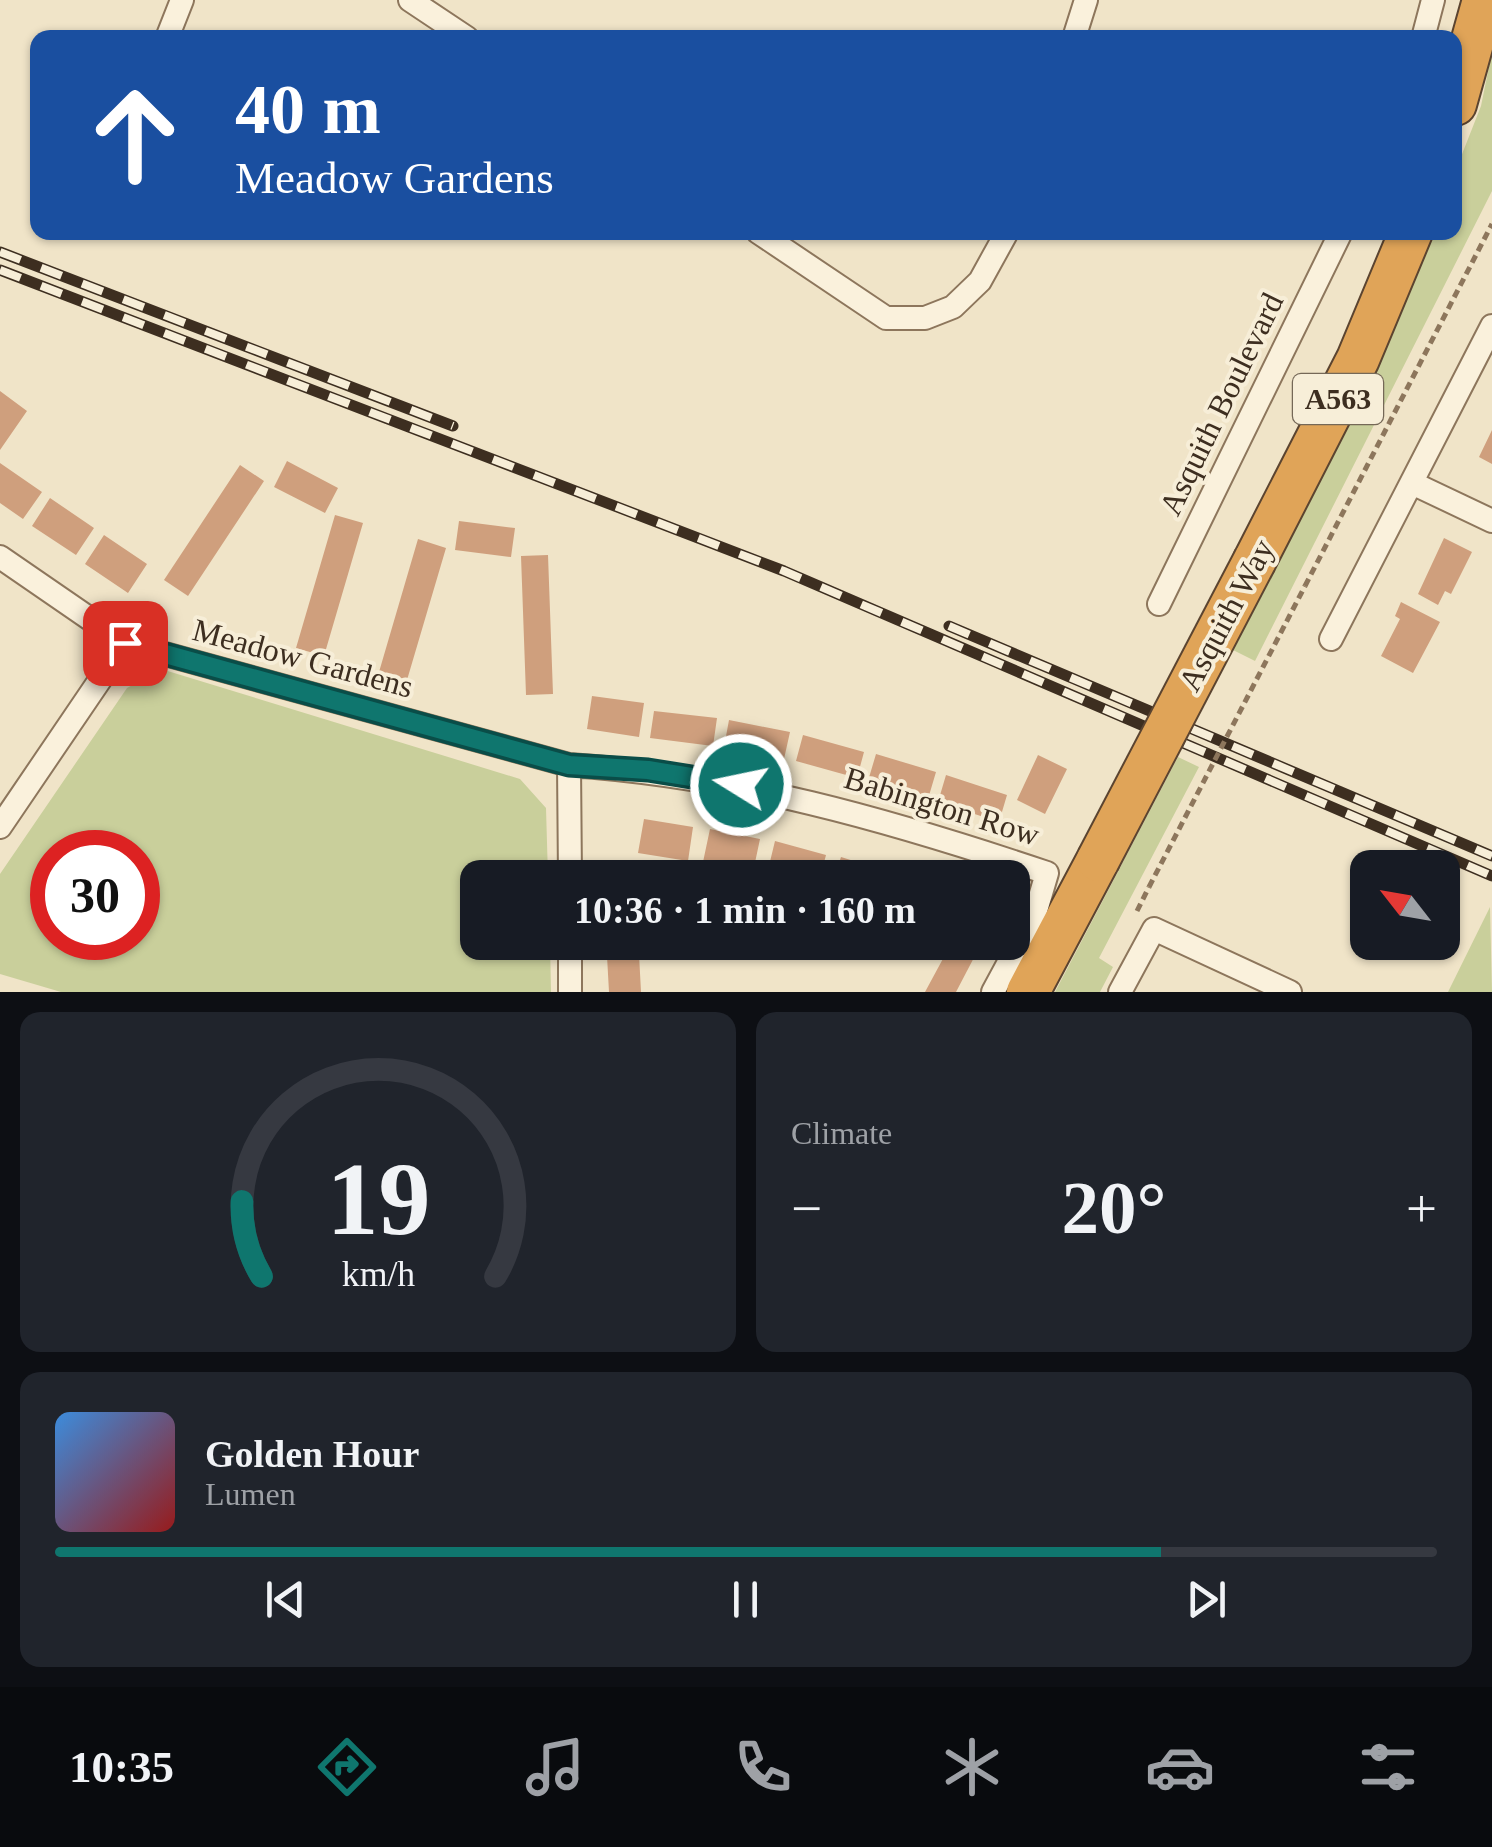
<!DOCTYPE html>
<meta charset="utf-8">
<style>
:root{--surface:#171b24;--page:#20242c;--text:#f1f3f6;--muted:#9ea1a6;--line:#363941;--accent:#0f766e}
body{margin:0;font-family:Georgia,serif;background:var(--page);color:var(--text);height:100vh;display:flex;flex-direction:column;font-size:38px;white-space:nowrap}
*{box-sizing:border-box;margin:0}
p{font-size:32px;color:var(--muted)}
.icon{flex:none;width:55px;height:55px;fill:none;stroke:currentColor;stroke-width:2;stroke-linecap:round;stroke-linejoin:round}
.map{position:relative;height:992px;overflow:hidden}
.sheet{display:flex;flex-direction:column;gap:20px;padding:20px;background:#0d0f14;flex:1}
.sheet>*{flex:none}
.hud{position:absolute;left:30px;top:30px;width:1432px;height:210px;border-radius:20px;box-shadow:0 2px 8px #0004;background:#1a4fa0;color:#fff;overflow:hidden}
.needle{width:65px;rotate:301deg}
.fabs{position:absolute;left:1350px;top:850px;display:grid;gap:20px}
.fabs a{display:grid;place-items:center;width:110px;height:110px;border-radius:20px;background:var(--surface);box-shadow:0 2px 8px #0004;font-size:50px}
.speed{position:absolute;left:30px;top:830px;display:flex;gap:20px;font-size:50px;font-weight:700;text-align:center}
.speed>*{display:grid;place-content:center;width:130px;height:130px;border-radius:50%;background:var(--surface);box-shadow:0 2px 8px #0004;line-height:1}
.speed .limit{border:15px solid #d22;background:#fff;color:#111}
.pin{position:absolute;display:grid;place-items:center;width:85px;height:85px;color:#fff;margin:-42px;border-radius:20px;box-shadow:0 5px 15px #0006}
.me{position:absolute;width:110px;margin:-55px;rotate:280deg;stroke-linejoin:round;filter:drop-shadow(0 0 8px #0008)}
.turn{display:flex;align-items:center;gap:35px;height:210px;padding:0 40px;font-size:45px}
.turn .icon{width:130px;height:130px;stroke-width:2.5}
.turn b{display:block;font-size:70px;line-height:85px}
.big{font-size:75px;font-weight:700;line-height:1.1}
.sheet .widget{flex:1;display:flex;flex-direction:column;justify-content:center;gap:15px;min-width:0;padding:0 35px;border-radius:20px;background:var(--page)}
.sheet .dial{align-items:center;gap:0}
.dial svg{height:260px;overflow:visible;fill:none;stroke:var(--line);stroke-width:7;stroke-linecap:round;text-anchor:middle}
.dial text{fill:var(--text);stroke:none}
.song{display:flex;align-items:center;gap:30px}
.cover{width:120px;height:120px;border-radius:15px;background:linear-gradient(135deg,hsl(210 70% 55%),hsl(0 70% 35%))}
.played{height:10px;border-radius:5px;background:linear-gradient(90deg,var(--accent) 80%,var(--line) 80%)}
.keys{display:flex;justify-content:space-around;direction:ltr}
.heat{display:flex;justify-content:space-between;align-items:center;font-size:55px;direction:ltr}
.sheet .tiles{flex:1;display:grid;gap:20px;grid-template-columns:1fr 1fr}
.widget:last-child{grid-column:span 2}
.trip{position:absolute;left:460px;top:860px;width:570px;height:100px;border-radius:20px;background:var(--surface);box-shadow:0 2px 8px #0004;font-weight:700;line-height:100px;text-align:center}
.menu{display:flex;height:160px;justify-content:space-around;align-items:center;background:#090b0e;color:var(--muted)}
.menu .icon{width:70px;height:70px}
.menu .active{color:var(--accent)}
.menu b{font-size:45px;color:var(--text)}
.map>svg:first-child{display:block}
</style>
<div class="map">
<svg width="1492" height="992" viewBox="0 0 1492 992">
<rect width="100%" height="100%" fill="#f0e4c8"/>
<!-- green -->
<path fill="#c9cf9b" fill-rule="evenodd" d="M 1492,52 L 1492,191 L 1255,661 L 1233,650 L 1400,310 L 1431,233 L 1455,232 L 1455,172 L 1481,106 Z
M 161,669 L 520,779 L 546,808 L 548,877 L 478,878 L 478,942 L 550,943 L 551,992 L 61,992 L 0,974 L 0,874 L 127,688 ZM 138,852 L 138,938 L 52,938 L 52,852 Z
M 1178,757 L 1199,767 L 1099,958 L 1113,967 L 1100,992 L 1055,992 Z
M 1490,907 L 1492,992 L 1448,992 Z"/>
<!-- building -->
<path fill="#cf9f7d" d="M 0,391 L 27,411 L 0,450 Z
M 1492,430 L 1492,464 L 1479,457 Z
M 287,461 L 338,488 L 325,513 L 274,487 Z
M 0,463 L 42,492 L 23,519 L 0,503 Z
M 240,465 L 264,481 L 188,596 L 164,580 Z
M 50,498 L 94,528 L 76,555 L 32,526 Z
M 335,515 L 363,523 L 324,656 L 296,648 Z
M 459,521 L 515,528 L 511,557 L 455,550 Z
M 104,535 L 147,564 L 128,593 L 85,564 Z
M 1444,538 L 1472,552 L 1451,594 L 1445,591 L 1438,605 L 1418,594 Z
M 418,539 L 446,548 L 407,680 L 379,672 Z
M 548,555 L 553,694 L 526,695 L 521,556 Z
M 1401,602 L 1440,622 L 1413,673 L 1381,656 L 1400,619 L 1395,616 Z
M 592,696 L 644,703 L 639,737 L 587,729 Z
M 654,711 L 717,718 L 713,746 L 650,738 Z
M 729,720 L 790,732 L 784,759 L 724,747 Z
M 803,735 L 864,752 L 857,778 L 796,761 Z
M 876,754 L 936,772 L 928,799 L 868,781 Z
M 1038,755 L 1067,769 L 1045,814 L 1017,800 Z
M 946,775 L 1007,795 L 999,822 L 938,802 Z
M 644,819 L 693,827 L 688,861 L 638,853 Z
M 710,829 L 760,839 L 753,872 L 703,862 Z
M 775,841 L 826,855 L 820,878 L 767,874 Z
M 841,857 L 889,872 L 887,878 L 834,878 Z
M 952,942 L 979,948 L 956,992 L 925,992 Z
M 639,954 L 641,992 L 609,992 L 607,956 Z"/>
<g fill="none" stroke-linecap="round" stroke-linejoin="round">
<defs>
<path id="street" d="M 410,0 L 467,38
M 167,38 L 182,0
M 1074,38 L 1086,0
M 1423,38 L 1433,0
M 758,232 L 886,318 L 925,318 L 953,307 L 980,281 L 1007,232
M 1412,483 L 1492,521
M 0,557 L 125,643
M 1159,604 L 1341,232
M 1331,639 L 1492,326
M 569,765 C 736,776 889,820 1047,873 L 1035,914 L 993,992
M 0,827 L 125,643 L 569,765 L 570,878
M 570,942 L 570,992
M 1120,992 L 1154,929 L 1290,992"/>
<path id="highway" d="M 1455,104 L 1484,0
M 1255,560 L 1358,359 L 1411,232
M 1028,992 L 1098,860"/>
</defs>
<!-- street casing -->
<use href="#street" stroke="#8d765c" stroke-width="26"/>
<!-- highway casing -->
<use href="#highway" stroke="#5b4430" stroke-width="46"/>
<!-- path -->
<path stroke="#8d765c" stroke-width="5" stroke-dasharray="8 5" stroke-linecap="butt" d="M 1305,586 L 1492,224
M 1137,911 L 1149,887"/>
<!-- street -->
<use href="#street" stroke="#faf1dc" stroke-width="22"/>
<!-- highway -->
<use href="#highway" stroke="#e0a458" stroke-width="42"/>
<defs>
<path id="rail" d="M 0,252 L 453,426
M 0,270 L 784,571 L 1492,876
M 949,626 L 1492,856"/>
</defs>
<!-- rail casing -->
<use href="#rail" stroke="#3d2e20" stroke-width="11"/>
<!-- rail -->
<use href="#rail" stroke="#f7eed8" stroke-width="8" stroke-dasharray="22" stroke-linecap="butt"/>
<defs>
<path id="highway-bridge" d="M 1098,860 L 1255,560"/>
</defs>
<!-- highway-bridge casing -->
<use href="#highway-bridge" stroke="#5b4430" stroke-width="46" stroke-linecap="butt"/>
<!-- path-bridge -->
<path stroke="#8d765c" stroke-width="5" stroke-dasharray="8 5" stroke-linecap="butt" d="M 1149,887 L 1305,586"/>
<!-- highway-bridge -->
<use href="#highway-bridge" stroke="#e0a458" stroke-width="42"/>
</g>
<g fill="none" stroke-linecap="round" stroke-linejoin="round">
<defs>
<path id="route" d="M 125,643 L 569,765 L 648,770 L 741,785"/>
</defs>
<!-- route casing -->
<use href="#route" stroke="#0a4d48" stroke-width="25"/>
<!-- route -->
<use href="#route" stroke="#0f766e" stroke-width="18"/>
</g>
<g text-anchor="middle" stroke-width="8" stroke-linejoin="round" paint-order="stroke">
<!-- shield labels -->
<rect fill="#f7eed8" stroke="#756857" stroke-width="2.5" x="1293" y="374" width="90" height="50" rx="8"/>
<g font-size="30" font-weight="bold" fill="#3d2e20">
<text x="1338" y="409">A563</text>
</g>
<!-- street labels -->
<g font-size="32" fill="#3d2e20" stroke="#f7eed8">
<text transform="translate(1221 404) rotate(-64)" y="11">Asquith Boulevard</text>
<text transform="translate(1226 615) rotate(-62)" y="11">Asquith Way</text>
<text transform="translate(303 658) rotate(15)" y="11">Meadow Gardens</text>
<text transform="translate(942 806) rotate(17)" y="11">Babington Row</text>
</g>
</g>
</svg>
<div class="fabs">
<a><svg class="needle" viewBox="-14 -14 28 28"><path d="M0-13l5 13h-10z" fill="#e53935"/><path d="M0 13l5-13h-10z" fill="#9ea1a6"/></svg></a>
</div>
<div class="speed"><div class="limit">30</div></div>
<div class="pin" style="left:125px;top:643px;background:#d93025"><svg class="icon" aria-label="arrive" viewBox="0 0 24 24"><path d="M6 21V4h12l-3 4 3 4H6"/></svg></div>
<svg class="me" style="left:741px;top:785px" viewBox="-20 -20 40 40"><circle r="17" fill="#0f766e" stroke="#fff" stroke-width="3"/><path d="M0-11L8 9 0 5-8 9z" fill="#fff"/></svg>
<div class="trip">10:36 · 1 min · 160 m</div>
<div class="hud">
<div class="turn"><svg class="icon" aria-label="ahead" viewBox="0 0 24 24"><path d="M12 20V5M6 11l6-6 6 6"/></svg><div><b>40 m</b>Meadow Gardens</div></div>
</div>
</div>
<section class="sheet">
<div class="tiles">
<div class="widget dial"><svg viewBox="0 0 100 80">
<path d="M14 69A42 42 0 1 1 86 69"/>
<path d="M14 69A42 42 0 0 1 8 46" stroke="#0f766e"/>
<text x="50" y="56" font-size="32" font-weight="700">19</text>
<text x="50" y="72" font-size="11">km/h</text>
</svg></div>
<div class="widget"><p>Climate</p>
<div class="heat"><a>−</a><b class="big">20°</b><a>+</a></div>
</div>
<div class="widget">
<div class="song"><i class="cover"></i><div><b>Golden Hour</b><p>Lumen</p></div></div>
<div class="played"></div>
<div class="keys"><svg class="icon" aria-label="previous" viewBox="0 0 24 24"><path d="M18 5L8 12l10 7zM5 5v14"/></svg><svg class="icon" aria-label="pause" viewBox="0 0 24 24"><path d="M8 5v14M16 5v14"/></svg><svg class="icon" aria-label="next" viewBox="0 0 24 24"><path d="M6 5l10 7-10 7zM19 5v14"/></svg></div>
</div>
</div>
</section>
<nav class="menu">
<b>10:35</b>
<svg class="icon active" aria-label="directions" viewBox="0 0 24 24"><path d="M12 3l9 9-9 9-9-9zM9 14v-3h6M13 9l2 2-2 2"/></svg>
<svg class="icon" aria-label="music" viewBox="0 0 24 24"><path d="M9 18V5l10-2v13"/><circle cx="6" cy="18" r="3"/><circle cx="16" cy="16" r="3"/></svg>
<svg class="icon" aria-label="phone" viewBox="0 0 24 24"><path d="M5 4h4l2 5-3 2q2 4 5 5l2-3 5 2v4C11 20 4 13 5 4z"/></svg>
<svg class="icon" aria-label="climate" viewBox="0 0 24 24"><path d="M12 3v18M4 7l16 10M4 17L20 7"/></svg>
<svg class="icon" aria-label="car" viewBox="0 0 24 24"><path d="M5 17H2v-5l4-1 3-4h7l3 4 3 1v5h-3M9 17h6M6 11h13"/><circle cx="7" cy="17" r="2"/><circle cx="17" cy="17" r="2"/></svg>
<svg class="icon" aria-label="filters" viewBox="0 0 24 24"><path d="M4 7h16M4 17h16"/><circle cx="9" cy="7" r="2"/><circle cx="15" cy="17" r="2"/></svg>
</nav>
